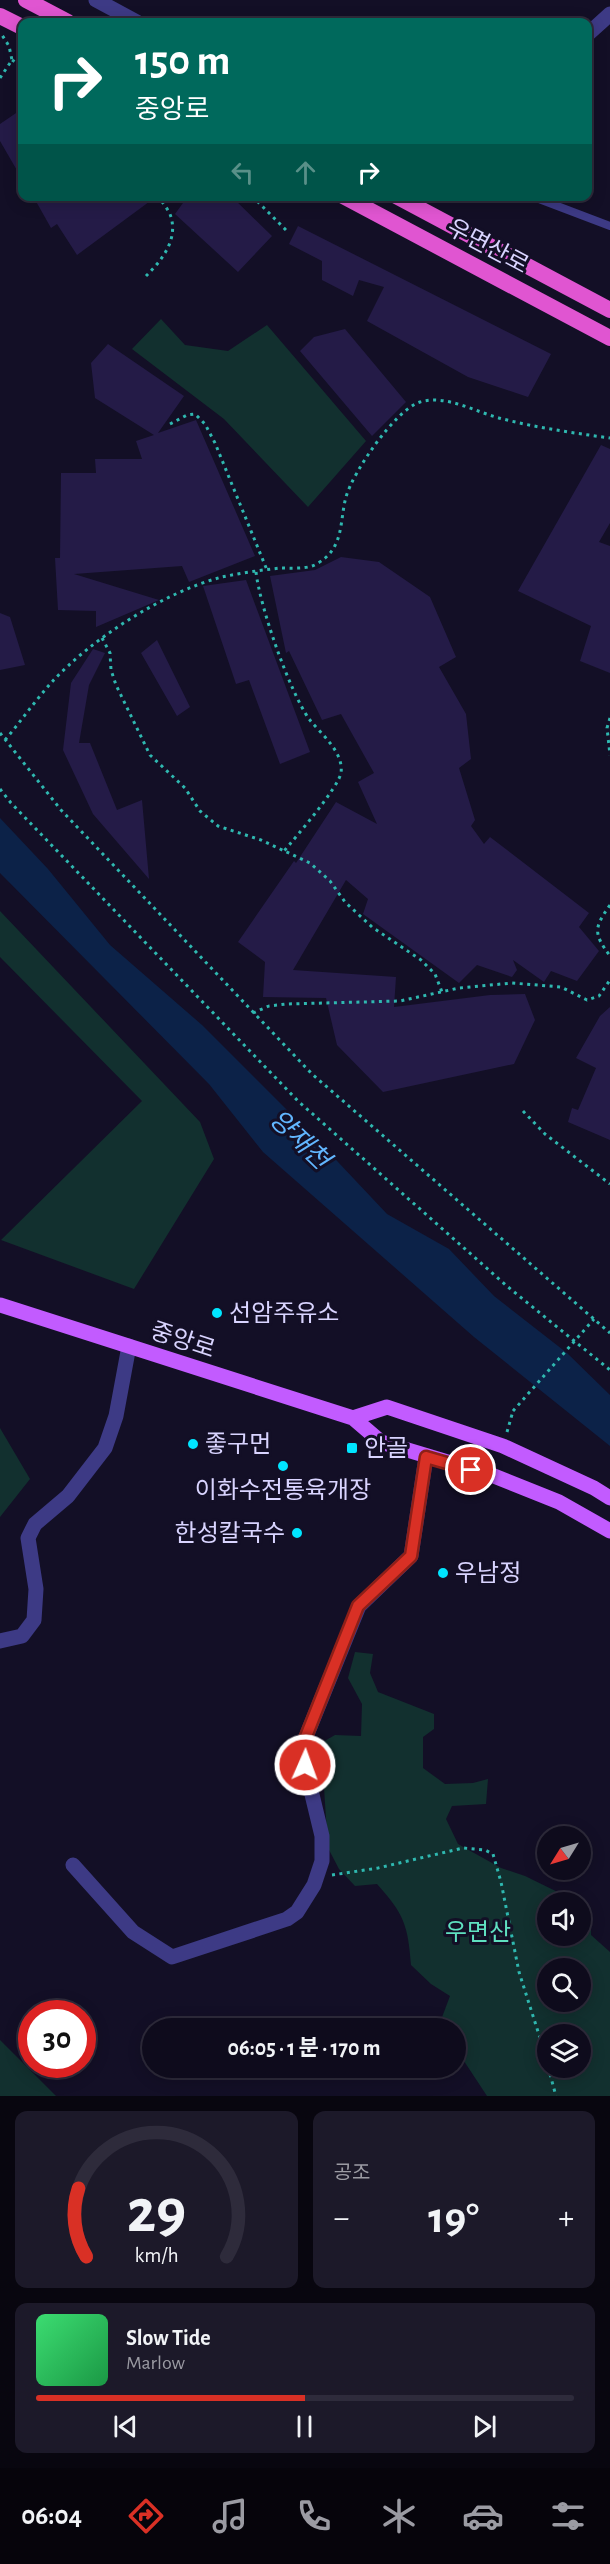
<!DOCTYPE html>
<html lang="ko">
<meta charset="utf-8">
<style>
:root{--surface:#0e0b1c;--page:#1c1929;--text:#f1f3f6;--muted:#9b9ba3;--line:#2e2b3b;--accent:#d93025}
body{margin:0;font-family:"Alegreya Sans","Noto Sans KR",sans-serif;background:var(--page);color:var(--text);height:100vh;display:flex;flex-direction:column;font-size:22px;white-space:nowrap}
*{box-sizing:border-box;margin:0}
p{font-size:20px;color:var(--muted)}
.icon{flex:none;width:33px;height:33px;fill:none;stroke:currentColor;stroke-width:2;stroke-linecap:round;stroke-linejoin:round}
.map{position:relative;height:2096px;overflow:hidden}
.drawer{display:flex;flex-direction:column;gap:15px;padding:15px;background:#08060f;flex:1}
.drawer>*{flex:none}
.top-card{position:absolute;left:18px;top:18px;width:574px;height:183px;border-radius:12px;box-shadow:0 3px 15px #0003,0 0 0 2px var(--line);background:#00695c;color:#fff;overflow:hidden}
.needle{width:39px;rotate:233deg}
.buttons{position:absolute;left:537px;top:1826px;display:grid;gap:12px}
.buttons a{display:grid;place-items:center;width:54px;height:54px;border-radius:50%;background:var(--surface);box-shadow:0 3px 15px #0003,0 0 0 2px var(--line);font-size:30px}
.speed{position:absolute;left:18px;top:2000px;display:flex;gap:12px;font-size:30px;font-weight:700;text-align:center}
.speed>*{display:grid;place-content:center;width:78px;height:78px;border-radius:50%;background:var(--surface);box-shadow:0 3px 15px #0003,0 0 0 2px var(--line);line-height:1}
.speed .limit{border:9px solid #d22;background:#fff;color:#111}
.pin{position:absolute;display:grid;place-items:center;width:51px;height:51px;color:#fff;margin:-26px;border:3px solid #fff;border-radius:50%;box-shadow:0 2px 6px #0007}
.me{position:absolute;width:66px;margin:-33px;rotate:2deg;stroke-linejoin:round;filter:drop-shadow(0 0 4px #0008)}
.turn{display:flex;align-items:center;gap:21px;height:126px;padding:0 18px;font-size:27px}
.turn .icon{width:78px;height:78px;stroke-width:2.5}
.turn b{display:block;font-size:42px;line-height:51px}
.lanes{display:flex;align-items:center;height:57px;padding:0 18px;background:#0003;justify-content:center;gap:30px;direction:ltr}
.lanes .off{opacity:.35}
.big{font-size:45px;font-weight:700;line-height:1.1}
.drawer .widget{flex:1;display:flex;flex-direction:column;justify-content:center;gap:9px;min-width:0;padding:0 21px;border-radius:12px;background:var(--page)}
.drawer .dial{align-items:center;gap:0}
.dial svg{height:156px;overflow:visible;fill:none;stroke:var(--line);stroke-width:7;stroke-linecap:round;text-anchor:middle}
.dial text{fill:var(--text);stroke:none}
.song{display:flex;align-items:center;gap:18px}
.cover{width:72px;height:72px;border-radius:9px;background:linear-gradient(135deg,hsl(140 70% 55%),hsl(140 70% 35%))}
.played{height:6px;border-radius:3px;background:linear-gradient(90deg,var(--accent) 50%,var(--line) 50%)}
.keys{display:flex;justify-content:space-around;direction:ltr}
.heat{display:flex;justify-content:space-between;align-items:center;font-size:33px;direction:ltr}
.drawer .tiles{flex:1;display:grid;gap:15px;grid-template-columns:1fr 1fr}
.widget:last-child{grid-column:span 2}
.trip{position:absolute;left:142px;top:2018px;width:324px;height:60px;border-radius:30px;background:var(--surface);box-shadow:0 3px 15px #0003,0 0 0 2px var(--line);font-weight:700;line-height:60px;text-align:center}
.menu{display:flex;height:96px;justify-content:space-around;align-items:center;background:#06040b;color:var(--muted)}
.menu .icon{width:42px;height:42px}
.menu .active{color:var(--accent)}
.menu b{font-size:27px;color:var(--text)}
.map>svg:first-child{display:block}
</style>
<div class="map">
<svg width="610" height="2096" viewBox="0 0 610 2096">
<rect width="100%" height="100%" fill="#130f26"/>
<!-- green -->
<path fill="#12302f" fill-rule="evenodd" d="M 161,319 L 185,345 L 228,351 L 267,325 L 366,441 L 308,507 L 224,419 L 132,349 Z
M 0,911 L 200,1122 L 214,1159 L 134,1289 L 1,1240 L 142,1101 L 0,957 Z
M 0,1428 L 30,1479 L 0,1517 Z
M 355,1652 L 373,1654 L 370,1673 L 378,1692 L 434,1714 L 434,1729 L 423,1737 L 423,1768 L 445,1784 L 473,1783 L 488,1779 L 486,1804 L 452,1806 L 446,1819 L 458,1844 L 501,1868 L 525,1876 L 578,1902 L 548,1902 L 548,1935 L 580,1935 L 581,1903 L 591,1908 L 591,1935 L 610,1952 L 610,2096 L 487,2096 L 460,2055 L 456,2053 L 456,2028 L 438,2028 L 450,1996 L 431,1984 L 411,1965 C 408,1925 404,1914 377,1884 L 355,1886 L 339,1869 L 328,1848 L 321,1743 L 335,1735 L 361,1736 L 362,1704 L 348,1678 ZM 548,1968 L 580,1968 L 580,2001 L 548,2001 ZM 548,2034 L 580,2034 L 580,2067 L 548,2067 Z
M 0,2040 L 56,2096 L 0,2096 Z"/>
<!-- water -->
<path fill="#0c2248" d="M 0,818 L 48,869 L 110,945 L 202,1025 L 322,1145 L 387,1214 L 449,1249 L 494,1296 L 567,1353 L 610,1395 L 610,1446 L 474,1337 L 263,1152 L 209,1084 L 0,873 Z"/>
<!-- building -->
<path fill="#241b47" d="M 22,109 L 22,179 L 0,141 L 0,124 Z
M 33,196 L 157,196 L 77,255 L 57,224 L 51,228 Z
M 188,196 L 197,200 L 202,196 L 231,196 L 272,236 L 238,272 L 175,214 Z
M 298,226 L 551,354 L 528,397 L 468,377 L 367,321 L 384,287 L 359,280 L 353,296 L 322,280 L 322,261 L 289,244 Z
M 345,329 L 406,402 L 372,436 L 300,351 L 314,337 Z
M 108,344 L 184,396 L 158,433 L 196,420 L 255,556 L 189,582 L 182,566 L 74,574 L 159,600 L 96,627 L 96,611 L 58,610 L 55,558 L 60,558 L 61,473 L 96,473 L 95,459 L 142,459 L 136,441 L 154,435 L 95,398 L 91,363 Z
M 601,445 L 610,449 L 610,523 L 599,542 L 610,546 L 610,673 L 580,661 L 591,626 L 518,591 Z
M 341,557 L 379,562 L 430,597 L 456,657 L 439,667 L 466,714 L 471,759 L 459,768 L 475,820 L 471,826 L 484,844 L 490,837 L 589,913 L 579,927 L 599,951 L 577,981 L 551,971 L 544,982 L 513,960 L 517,970 L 512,977 L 477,965 L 459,983 L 363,914 L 368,899 L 346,880 L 293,970 L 396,977 L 394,1007 L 490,995 L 525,994 L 535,1020 L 514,1064 L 383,1092 L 337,1045 L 326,998 L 263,997 L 265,962 L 238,942 L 294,861 L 296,863 L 336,802 L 377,824 L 358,782 L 374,773 L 341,714 L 322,720 L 289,651 L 286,653 L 270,576 L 315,570 Z
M 246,580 L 310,752 L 280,764 L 249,680 L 236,684 L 203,586 Z
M 0,613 L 10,617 L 25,665 L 0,670 Z
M 157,640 L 190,707 L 177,716 L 141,653 Z
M 93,649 L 105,653 L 89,685 L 79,743 L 90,743 L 117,810 L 142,800 L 149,879 L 93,814 L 63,750 L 71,683 Z
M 610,1007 L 610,1140 L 568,1122 L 572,1108 L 578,1110 L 596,1068 L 576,1058 L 600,1016 Z"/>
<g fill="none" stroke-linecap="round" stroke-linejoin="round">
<!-- path -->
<path stroke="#2fb8b0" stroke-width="3" stroke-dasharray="3 4.5" stroke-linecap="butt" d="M 12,60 L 22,66
M 0,78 L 12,60 L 9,46 L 2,35
M 252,196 L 288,232
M 146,276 C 161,261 178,241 171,217 C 169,210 162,202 158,196
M 170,424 L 187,415 L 195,414 L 205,424 L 215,443 L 267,570
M 256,572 C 260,607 289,690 309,719 C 321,734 344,752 341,773 C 338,788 296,837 284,851
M 102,638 L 110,653 L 111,670 L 116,685 L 150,755 L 185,788 L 200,811 L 218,826 L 261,840 L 310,863 L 330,881 L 345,902 L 372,927 L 421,960 L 435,974 L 442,992
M 610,718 L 607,728 L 610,755
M 0,733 L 61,810 L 312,1074 L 610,1333
M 5,740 C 21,721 35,701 51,683 C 91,639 164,592 222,577 C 241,573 261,570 281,568 C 290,568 303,569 312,566 C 316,565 321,561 324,559 C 344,543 340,518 346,497 C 353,472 395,410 420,402 C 447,394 477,413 503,419 C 538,428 574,433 610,438
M 0,789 L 11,803 L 298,1101 L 508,1287 L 610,1370
M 610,905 C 594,928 593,933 610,956
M 253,1013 L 269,1006 L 287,1004 L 400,1001 L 459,988 L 512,983 L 561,987 L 587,1000 L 599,996 L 610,980
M 523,1111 L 545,1134 L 610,1184
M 507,1432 L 513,1411
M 332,1875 L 378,1868 L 463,1848 L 485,1850 L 493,1854 L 501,1882 L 519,1972 L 548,2063
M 548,2067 L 556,2096"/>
<!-- service -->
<path stroke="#3d3a85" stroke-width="8" d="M 531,196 L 610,226"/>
<!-- minor -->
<path stroke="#3d3a85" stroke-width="15" d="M 96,0 L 137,22
M 588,34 L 610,14
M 0,1641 L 22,1636 L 34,1620 L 36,1589 L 28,1538 L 35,1524 L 68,1496 L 105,1448 L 116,1416 L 129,1346
M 73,1865 L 133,1932 L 172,1957 L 287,1919 L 297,1912 L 314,1885 L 322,1861 L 322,1836 L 301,1749 L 359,1606 L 411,1556 L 426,1457"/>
<!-- primary -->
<path stroke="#c25bff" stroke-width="15" d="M 0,1305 L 353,1418 L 381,1442 L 494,1476 L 559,1502 L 610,1531
M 353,1418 L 387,1407 L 503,1446 L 594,1488 L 610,1498"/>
<!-- trunk -->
<path stroke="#e055d1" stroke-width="16" d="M 26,0 L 68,22
M 0,16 L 22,27
M 343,196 L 610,338
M 396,196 L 610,310"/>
<!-- path-bridge -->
<path stroke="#2fb8b0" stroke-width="3" stroke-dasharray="3 4.5" stroke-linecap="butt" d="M 513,1411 L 594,1319"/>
</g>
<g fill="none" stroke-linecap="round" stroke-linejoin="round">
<defs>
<path id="route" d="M 305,1765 L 301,1749 L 358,1606 L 411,1556 L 426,1457 L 471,1470"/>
</defs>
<!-- route casing -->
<use href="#route" stroke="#8d1f18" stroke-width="15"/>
<!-- route -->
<use href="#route" stroke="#d93025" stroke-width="10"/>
</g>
<!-- markers -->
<g fill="#00e5ff" stroke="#130f26" stroke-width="2">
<circle cx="217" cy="1313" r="6"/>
<circle cx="193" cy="1444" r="6"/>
<rect x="346" y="1442" width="12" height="12" rx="3"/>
<circle cx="283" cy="1466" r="6"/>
<circle cx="297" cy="1533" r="6"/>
<circle cx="443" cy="1573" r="6"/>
</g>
<g text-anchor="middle" stroke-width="6" stroke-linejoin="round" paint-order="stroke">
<!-- street labels -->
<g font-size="24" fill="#d9d4ff" stroke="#130f26">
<text transform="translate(488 246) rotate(28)" y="8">우면산로</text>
<text transform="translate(183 1340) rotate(18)" y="8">중앙로</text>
</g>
<!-- poi labels -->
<g font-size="24" fill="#d9d4ff" stroke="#130f26" text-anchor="start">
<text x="229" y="1321">선암주유소</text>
<text x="205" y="1452">좋구먼</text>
<text x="364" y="1456">안골</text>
<text x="283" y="1498" text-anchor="middle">이화수전통육개장</text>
<text x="285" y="1541" text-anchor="end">한성칼국수</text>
<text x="455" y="1581">우남정</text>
</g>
<!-- park labels -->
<g font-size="24" fill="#5fe0c0" stroke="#130f26">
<text x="478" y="1940">우면산</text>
</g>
<!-- water labels -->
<g font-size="26" font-style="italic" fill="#62b6ff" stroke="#130f26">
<text transform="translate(300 1139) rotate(44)" y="9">양재천</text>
</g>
</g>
</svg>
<div class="buttons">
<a><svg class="needle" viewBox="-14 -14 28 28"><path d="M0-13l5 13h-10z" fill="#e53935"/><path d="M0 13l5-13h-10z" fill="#9b9ba3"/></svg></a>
<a><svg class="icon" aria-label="sound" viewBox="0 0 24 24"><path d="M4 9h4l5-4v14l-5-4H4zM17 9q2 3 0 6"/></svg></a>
<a><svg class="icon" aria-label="search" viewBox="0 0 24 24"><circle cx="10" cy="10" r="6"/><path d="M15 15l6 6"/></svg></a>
<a><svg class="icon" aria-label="layers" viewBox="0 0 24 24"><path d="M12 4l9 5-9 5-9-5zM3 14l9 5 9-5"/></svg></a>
</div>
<div class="speed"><div class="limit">30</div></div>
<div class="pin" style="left:471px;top:1470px;background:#d93025"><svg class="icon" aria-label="arrive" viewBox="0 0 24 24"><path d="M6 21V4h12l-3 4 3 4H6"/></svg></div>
<svg class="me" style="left:305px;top:1765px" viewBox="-20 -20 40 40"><circle r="17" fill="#d93025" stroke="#fff" stroke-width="3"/><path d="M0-11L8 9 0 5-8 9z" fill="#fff"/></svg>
<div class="trip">06:05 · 1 분 · 170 m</div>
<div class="top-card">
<div class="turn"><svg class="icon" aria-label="right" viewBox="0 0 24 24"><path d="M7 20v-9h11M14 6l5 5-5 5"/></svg><div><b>150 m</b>중앙로</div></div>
<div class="lanes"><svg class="icon off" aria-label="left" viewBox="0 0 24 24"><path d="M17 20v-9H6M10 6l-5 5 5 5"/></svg><svg class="icon off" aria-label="ahead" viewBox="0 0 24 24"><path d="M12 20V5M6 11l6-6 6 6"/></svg><svg class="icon" aria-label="right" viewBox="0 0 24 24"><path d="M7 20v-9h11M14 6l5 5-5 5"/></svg></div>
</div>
</div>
<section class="drawer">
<div class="tiles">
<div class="widget dial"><svg viewBox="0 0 100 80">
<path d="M14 69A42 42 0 1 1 86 69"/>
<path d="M14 69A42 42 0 0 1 10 34" stroke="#d93025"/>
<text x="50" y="56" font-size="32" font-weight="700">29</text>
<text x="50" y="72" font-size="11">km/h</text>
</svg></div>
<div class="widget"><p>공조</p>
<div class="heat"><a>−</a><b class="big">19°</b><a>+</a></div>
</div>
<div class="widget">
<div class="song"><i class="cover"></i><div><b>Slow Tide</b><p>Marlow</p></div></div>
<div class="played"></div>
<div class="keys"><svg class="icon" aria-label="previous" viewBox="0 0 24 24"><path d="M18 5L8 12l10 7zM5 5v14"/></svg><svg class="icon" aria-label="pause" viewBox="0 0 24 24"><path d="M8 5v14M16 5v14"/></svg><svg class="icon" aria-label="next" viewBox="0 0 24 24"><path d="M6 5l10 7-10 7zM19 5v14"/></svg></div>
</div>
</div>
</section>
<nav class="menu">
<b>06:04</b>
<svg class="icon active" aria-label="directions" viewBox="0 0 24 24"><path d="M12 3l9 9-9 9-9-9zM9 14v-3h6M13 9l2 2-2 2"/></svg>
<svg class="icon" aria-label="music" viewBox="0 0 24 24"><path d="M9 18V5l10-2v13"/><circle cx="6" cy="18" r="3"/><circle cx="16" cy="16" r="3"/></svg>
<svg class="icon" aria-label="phone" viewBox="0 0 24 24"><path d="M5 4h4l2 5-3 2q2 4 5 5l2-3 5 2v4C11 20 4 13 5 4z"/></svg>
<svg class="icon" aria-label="climate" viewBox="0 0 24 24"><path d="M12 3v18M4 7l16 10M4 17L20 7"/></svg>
<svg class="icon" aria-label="car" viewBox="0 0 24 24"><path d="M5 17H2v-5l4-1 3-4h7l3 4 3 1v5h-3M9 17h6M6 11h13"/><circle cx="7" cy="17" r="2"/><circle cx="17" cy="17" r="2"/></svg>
<svg class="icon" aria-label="filters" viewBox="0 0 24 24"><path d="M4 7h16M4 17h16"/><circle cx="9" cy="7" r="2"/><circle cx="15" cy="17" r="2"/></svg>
</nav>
